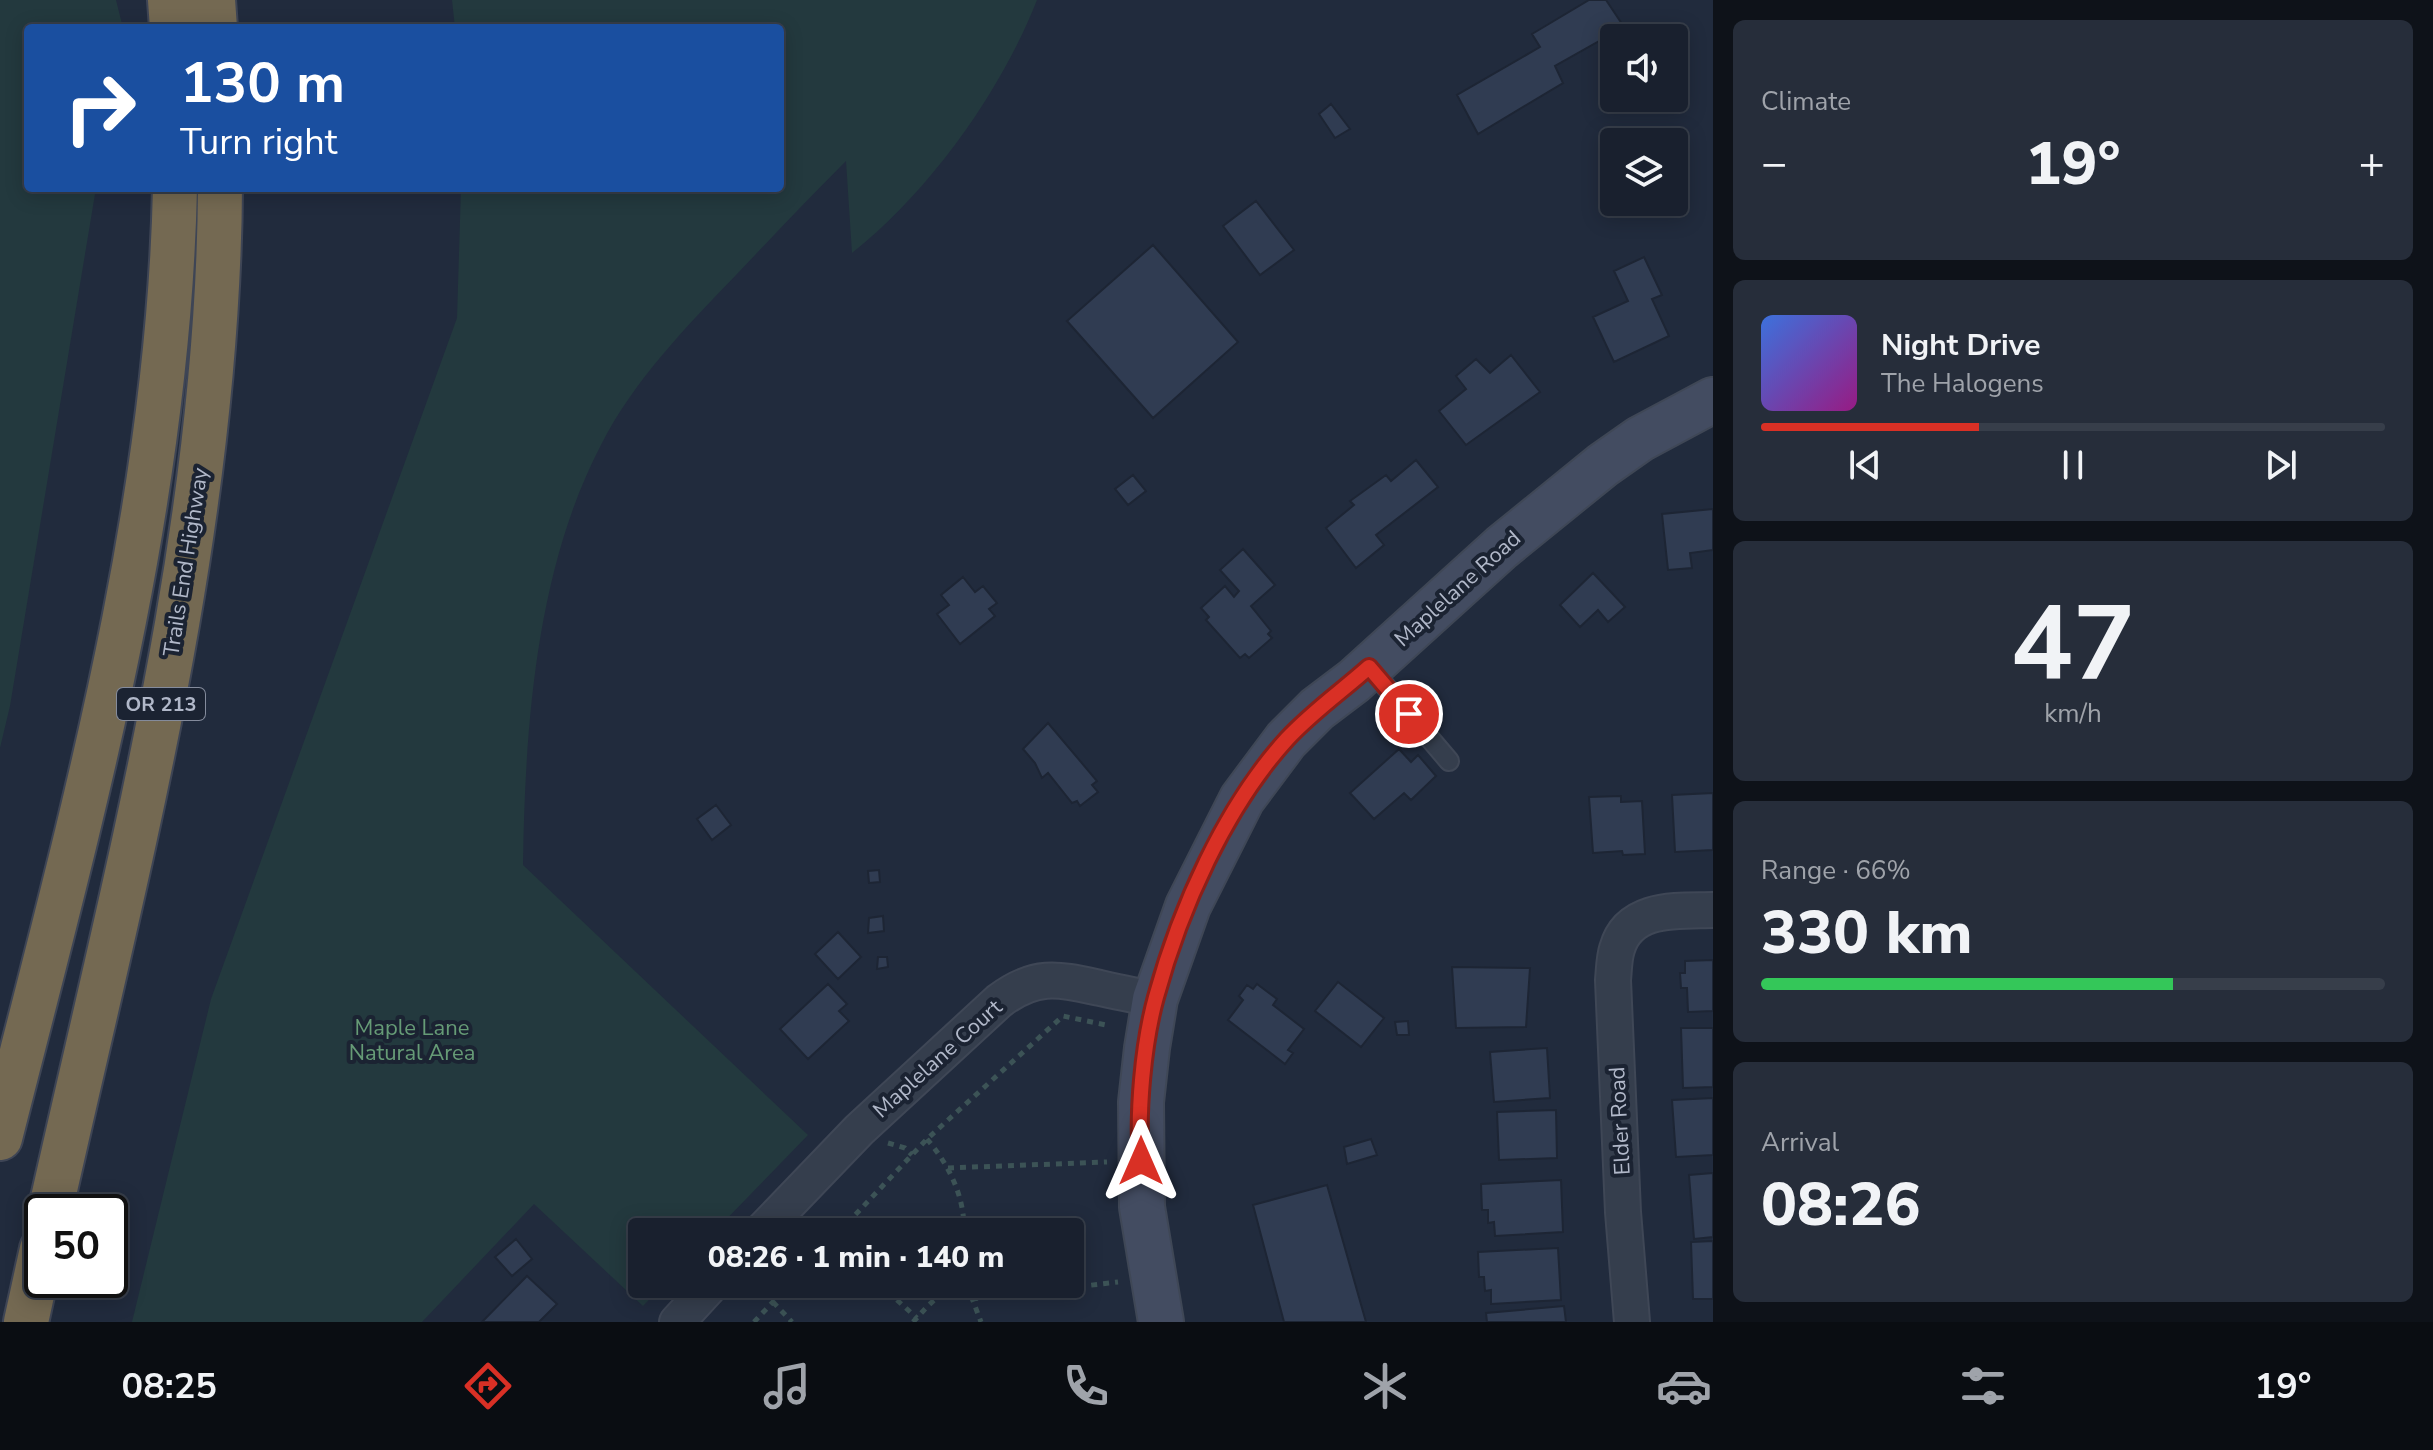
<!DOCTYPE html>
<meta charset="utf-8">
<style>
:root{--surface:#19202e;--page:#262d3a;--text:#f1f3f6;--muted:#9fa3aa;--line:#373e4a;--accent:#d93025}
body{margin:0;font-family:"Nunito Sans",sans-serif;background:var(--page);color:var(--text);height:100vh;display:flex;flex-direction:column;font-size:30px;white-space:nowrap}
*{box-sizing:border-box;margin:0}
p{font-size:26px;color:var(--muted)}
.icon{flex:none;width:44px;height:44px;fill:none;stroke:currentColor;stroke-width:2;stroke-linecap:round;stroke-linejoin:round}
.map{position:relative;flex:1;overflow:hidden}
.details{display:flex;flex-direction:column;gap:20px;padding:20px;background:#0e1219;width:720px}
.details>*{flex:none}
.guide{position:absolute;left:24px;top:24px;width:760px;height:168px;border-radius:8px;box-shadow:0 4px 20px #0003,0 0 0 2px var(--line);background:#1a4fa0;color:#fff;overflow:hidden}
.controls{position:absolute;left:1600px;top:24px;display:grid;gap:16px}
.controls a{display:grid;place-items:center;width:88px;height:88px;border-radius:8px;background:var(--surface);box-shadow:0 4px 20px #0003,0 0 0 2px var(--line);font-size:40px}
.speed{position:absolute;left:24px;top:1194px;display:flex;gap:16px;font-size:40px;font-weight:700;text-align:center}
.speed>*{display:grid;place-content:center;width:104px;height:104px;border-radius:50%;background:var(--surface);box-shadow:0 4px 20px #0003,0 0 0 2px var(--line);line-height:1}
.speed .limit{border:4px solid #111;border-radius:12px;background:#fff;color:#111}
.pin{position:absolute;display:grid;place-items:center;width:68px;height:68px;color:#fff;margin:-34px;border:4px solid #fff;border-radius:50%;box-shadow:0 2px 8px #0007}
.me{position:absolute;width:88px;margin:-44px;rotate:0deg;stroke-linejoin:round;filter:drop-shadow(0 0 6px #0008)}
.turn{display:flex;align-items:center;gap:28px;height:168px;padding:0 24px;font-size:36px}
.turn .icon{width:104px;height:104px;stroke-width:2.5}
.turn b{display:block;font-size:56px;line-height:68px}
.big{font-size:60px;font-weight:800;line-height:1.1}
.details .tile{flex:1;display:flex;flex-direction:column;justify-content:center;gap:12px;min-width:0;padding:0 28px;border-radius:12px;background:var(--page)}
.details .dial{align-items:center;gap:0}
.dial b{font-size:104px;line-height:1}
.song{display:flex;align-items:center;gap:24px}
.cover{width:96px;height:96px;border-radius:12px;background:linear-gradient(135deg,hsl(220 70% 55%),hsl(310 70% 35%))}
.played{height:8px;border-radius:4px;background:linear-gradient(90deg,var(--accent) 35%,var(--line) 35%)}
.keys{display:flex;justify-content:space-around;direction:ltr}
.heat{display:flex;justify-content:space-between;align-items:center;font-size:44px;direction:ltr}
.charge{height:12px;border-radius:6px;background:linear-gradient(90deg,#34c759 66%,var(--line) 0)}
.trip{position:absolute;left:628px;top:1218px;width:456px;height:80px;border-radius:8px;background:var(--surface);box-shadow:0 4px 20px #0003,0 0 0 2px var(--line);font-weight:800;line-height:80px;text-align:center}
.tab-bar{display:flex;height:128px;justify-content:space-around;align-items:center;background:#0a0d12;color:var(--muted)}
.tab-bar .icon{width:56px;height:56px}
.tab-bar .active{color:var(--accent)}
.tab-bar b{font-size:36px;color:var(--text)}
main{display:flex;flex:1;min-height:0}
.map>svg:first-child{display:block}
</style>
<main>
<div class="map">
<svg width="1713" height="1322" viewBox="0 0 1713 1322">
<rect width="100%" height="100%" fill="#212b3d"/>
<!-- green -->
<path fill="#23393e" d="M 0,0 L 116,0 L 123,28 L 28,28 L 28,188 L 96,188 L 10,706 L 0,748 Z
M 452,0 L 1037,0 C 1001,92 929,192 852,253 L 846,161 C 809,198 773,236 737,274 C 687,326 634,380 601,445 C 536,569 525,727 523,865 L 808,1135 L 714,1232 L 642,1232 L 642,1284 L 664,1284 L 643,1306 L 534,1204 L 422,1322 L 132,1322 L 211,999 L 457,318 L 461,188 L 780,188 L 780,28 L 455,28 Z"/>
<!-- building -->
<path fill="#303c52" stroke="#1d2534" stroke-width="2" d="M 1589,0 L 1606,0 L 1624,27 L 1555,66 L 1563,83 L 1478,134 L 1457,95 L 1540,47 L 1532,34 Z
M 1331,104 L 1350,129 L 1335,138 L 1319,114 Z
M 1256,201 L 1294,250 L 1260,275 L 1223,226 Z
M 1153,245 L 1238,342 L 1153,418 L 1067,321 Z
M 1644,257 L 1662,295 L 1652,299 L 1669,336 L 1614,362 L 1593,317 L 1628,301 L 1614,271 Z
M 1511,355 L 1540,392 L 1466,445 L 1439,411 L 1466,389 L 1456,376 L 1476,359 L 1490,373 Z
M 1416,460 L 1438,487 L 1376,535 L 1384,545 L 1356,568 L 1326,528 L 1354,505 L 1350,501 L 1386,475 L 1391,481 Z
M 1133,475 L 1146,491 L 1128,505 L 1115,489 Z
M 1713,509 L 1713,550 L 1690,553 L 1692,568 L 1668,570 L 1662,514 Z
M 1243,549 L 1275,585 L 1251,606 L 1271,631 L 1268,634 L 1272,638 L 1249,658 L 1245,654 L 1240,658 L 1206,620 L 1209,617 L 1201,608 L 1225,586 L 1234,597 L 1239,591 L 1220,570 Z
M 1593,573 L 1625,607 L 1608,622 L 1598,610 L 1580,627 L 1560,605 Z
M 963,577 L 975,592 L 983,586 L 997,603 L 989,609 L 995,616 L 960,644 L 937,614 L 949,605 L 941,595 Z
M 1048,723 L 1097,781 L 1092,785 L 1098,792 L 1080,806 L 1077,801 L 1072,803 L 1048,773 L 1042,778 L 1035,763 L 1023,749 Z
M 1399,749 L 1411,762 L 1418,755 L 1436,776 L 1411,800 L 1404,793 L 1374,819 L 1350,793 Z
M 1713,793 L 1713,850 L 1675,852 L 1672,795 Z
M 1621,796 L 1621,802 L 1642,801 L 1645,854 L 1623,855 L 1622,851 L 1593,853 L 1589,797 Z
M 716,805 L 731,825 L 712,840 L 697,819 Z
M 879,870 L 880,882 L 869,883 L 868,871 Z
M 883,916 L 884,931 L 868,933 L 869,918 Z
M 838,932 L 861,957 L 838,979 L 815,954 Z
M 878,957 L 887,957 L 888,967 L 877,969 Z
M 1713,960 L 1713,1011 L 1688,1012 L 1687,988 L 1681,988 L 1680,973 L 1685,973 L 1685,961 Z
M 1452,967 L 1530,968 L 1526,1027 L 1456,1028 Z
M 1338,982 L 1384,1018 L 1361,1047 L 1315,1011 Z
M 828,984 L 847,1004 L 839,1011 L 849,1021 L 808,1059 L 780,1029 Z
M 1257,984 L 1277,999 L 1273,1005 L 1304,1029 L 1288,1050 L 1293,1053 L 1285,1064 L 1228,1020 L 1243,1000 L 1239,996 L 1247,985 L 1253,989 Z
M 1408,1021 L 1409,1035 L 1397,1035 L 1395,1022 Z
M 1681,1028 L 1713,1028 L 1713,1087 L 1683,1088 Z
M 1547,1048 L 1550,1098 L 1494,1102 L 1490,1052 Z
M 1713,1098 L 1713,1155 L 1676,1157 L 1672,1100 Z
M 1556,1110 L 1557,1158 L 1499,1160 L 1497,1112 Z
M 1371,1139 L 1377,1155 L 1347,1164 L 1344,1147 Z
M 1713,1173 L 1713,1237 L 1694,1239 L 1689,1175 Z
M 1561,1180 L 1563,1232 L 1495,1236 L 1494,1222 L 1488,1223 L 1488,1210 L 1482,1210 L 1481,1184 Z
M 1327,1185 L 1366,1322 L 1284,1322 L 1253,1205 Z
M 516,1239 L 532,1259 L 512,1276 L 495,1257 Z
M 1713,1241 L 1713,1299 L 1693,1299 L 1691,1242 Z
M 1558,1248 L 1561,1300 L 1491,1304 L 1491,1290 L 1485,1291 L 1484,1277 L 1479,1277 L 1478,1252 Z
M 527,1276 L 557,1304 L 539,1322 L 482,1322 Z
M 1564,1306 L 1566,1322 L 1487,1322 L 1486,1313 Z"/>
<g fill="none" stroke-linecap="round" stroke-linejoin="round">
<defs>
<path id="lane" d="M 1369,667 L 1449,761"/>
<path id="street" d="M 761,1232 L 859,1130 L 999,1001 C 1036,973 1058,979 1100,988 C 1118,992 1136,996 1155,999
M 677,1322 L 712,1284
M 1632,1322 L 1623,1212 L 1613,980 C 1614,970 1614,958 1617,949 C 1629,906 1678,911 1713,910"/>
<path id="secondary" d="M 1161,1322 L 1142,1207 L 1141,1102 L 1147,1048 L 1155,999 L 1188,906 L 1242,799 L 1286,740 L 1317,709 L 1354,681 L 1502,547 L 1603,465 L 1640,439 L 1713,400"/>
<path id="highway" d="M 170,0 L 172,28
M 213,0 L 215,28
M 0,1138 C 79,826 168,512 175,188
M 50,1212 C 125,875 218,535 220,188
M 26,1322 L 42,1249"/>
</defs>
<!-- lane casing -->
<use href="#lane" stroke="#3f4756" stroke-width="22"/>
<!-- street casing -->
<use href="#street" stroke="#3f4756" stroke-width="38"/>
<!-- secondary casing -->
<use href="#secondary" stroke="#3f4756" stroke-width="48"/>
<!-- highway casing -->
<use href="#highway" stroke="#3e4555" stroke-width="48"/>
<!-- path -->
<path stroke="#3c5356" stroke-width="5" stroke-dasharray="6 6" stroke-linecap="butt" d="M 927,1139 C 949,1165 965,1197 964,1232
M 888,1143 L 905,1148 L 912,1155
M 948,1168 L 1107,1162
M 839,1232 L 927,1139 L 1063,1016 L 1106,1025
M 879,1284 L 917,1318
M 967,1285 L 981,1322
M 972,1299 L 1118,1282
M 773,1302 L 792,1322
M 754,1322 L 790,1284
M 913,1322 C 930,1304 942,1287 967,1286"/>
<!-- lane -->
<use href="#lane" stroke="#353e4d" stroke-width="18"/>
<!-- street -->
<use href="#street" stroke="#353e4d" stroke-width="34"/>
<!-- secondary -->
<use href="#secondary" stroke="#434c61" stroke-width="44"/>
<!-- highway -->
<use href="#highway" stroke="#746952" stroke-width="44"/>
</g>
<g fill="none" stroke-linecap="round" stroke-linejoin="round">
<defs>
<path id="route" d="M 1141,1161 C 1137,1113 1143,1044 1156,997 C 1180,909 1225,807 1287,739 C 1312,712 1342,691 1369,667 L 1409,714"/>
</defs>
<!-- route casing -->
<use href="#route" stroke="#8d1f18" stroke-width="20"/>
<!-- route -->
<use href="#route" stroke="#d93025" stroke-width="14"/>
</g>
<g text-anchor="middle" stroke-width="8" stroke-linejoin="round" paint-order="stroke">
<!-- shield labels -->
<rect fill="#1b2332" stroke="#848b9c" stroke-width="2" x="117" y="688" width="88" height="32" rx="6"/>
<g font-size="20" font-weight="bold" fill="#b1b8c9">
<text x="161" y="711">OR 213</text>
</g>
<!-- street labels -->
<g font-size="22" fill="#b1b8c9" stroke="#1b2332">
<text transform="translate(185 562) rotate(-81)" y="8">Trails End Highway</text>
<text transform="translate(1457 588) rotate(-42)" y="8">Maplelane Road</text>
<text transform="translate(937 1058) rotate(-42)" y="8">Maplelane Court</text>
<text transform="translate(1619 1121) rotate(-93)" y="8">Elder Road</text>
</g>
<!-- park labels -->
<g font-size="22" fill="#669b76" stroke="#1b2332">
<text x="412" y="1035">Maple Lane<tspan x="412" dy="25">Natural Area</tspan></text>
</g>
</g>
</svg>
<div class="controls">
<a><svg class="icon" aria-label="sound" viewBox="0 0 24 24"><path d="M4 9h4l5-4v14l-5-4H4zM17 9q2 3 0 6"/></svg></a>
<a><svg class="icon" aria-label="layers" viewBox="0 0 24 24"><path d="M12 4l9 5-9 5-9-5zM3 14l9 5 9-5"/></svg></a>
</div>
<div class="speed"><div class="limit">50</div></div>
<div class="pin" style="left:1409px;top:714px;background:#d93025"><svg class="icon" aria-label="arrive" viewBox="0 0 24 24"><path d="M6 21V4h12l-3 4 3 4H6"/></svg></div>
<svg class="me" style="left:1141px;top:1161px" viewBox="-20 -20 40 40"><path d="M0-17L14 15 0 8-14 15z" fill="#d93025" stroke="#fff" stroke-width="4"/></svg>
<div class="trip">08:26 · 1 min · 140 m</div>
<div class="guide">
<div class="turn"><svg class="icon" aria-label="right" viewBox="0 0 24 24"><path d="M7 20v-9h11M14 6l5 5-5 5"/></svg><div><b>130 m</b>Turn right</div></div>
</div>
</div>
<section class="details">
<div class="tile"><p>Climate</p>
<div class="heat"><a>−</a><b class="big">19°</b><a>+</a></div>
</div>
<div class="tile">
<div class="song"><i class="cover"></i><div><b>Night Drive</b><p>The Halogens</p></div></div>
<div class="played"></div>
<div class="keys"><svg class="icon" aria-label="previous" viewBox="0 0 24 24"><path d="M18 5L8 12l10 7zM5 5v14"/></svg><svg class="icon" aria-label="pause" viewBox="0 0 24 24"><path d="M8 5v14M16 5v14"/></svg><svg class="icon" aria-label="next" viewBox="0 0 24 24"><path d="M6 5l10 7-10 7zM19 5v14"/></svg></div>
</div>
<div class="tile dial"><b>47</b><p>km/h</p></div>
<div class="tile"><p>Range · 66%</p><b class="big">330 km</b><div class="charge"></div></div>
<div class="tile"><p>Arrival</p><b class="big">08:26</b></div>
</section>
</main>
<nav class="tab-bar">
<b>08:25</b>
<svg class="icon active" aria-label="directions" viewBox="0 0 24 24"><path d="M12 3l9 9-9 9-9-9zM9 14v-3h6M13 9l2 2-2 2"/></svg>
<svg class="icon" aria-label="music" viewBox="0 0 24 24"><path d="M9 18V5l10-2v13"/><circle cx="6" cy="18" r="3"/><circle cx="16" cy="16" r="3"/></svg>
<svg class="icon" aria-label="phone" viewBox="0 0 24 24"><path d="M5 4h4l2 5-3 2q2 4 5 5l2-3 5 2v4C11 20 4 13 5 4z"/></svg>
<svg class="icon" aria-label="climate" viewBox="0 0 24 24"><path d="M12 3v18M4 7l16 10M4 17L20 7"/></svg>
<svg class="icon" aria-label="car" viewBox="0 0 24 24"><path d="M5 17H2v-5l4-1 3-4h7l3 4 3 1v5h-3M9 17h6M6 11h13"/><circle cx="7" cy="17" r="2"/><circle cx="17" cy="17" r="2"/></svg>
<svg class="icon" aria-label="filters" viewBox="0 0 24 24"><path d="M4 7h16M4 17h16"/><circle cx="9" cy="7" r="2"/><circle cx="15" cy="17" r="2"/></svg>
<b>19°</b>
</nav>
